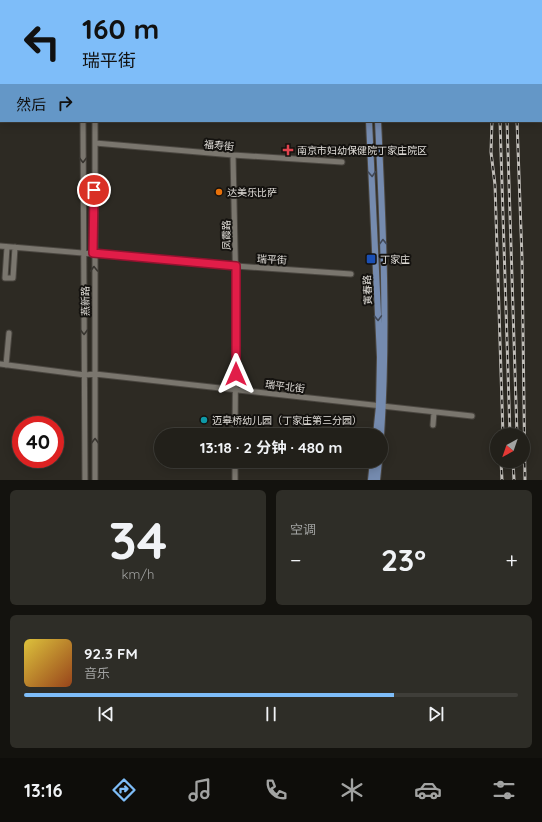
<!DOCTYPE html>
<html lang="zh">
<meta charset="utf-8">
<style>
:root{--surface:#22201a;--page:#2e2d27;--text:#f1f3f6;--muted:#a2a3a2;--line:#3f3e39;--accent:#7ebdf9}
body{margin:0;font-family:Quicksand,"Noto Sans SC",sans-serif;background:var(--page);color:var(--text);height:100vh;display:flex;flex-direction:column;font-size:15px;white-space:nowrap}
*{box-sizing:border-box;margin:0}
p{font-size:13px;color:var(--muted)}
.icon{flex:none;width:22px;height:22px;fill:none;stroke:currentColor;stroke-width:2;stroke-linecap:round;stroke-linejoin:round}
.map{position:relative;height:480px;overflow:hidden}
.details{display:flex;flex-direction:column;gap:10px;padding:10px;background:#13120e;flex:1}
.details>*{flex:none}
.top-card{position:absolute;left:0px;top:0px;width:542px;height:122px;box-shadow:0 2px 10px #0003,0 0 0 1px var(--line);background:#7ebdf9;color:#111;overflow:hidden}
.needle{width:26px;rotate:220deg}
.controls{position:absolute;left:490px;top:428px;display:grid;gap:8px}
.controls a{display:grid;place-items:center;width:40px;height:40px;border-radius:50%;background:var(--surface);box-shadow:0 2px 10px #0003,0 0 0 1px var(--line);font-size:20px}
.speed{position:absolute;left:12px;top:416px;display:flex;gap:8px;font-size:20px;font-weight:700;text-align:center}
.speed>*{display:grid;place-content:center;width:52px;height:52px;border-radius:50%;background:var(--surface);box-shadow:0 2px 10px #0003,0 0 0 1px var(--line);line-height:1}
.speed .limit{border:6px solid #d22;background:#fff;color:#111}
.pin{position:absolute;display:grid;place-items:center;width:34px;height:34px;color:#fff;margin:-17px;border:2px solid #fff;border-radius:50%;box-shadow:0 1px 4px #0007}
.me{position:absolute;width:44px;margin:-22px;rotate:0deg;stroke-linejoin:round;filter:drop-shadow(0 0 3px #0008)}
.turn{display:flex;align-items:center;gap:14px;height:84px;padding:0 16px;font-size:18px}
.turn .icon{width:52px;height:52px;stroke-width:2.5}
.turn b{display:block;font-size:28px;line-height:34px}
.then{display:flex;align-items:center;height:38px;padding:0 16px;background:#0003;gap:8px;font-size:15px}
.big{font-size:30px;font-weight:700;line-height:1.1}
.details .tile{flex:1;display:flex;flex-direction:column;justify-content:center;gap:6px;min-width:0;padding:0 14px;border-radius:6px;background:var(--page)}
.details .dial{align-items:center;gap:0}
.dial b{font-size:52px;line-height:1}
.song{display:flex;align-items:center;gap:12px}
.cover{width:48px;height:48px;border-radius:6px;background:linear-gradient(135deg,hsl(50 70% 55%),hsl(20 70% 35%))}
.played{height:4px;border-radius:2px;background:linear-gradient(90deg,var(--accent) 75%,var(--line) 75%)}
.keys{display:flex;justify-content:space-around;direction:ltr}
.heat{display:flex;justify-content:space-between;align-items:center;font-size:22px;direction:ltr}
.details .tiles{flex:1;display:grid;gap:10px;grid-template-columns:1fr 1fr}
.tile:last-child{grid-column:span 2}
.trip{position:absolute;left:154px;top:428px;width:234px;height:40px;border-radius:20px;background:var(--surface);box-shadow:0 2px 10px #0003,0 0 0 1px var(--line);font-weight:700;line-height:40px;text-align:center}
.tab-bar{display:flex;height:64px;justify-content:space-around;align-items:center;background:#0e0d0a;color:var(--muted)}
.tab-bar .icon{width:28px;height:28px}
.tab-bar .selected{color:var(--accent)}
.tab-bar b{font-size:18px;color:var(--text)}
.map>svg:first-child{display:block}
</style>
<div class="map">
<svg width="542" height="480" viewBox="0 0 542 480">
<rect width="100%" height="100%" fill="#2d2a23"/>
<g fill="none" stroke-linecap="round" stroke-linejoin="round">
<defs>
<path id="minor" d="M 94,0 L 94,1
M 85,1 L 85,0
M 83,121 L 85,480
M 95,121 L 95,480
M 95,143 L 233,155 L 342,162
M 233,155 L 236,295 L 235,435
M 0,246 L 236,266 L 351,274
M 7,247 L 5,278 L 13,278 L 15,247
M 0,364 L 85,375 L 95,374 L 472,416
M 6,365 L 9,333
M 433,425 L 434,412
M 235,480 L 235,461"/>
<path id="major" d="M 364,0 L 364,1
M 371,0 L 371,1
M 491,0 L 494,1
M 515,0 L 517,1
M 541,15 L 542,16
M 541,24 L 542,25
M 369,121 L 380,357 L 379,406 L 376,435
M 378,121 C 383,226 388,330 381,435
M 371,480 L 373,461
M 377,480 L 379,461"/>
</defs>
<!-- minor casing -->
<use href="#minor" stroke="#4b4741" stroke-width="7"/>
<!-- major casing -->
<use href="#major" stroke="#4b4741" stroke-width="8"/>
<!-- minor -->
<use href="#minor" stroke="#7a766e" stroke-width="5"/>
<!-- major -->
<use href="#major" stroke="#758baf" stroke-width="6"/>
<defs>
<path id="rail" d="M 507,0 L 507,1
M 500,1 L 500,0
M 492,121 L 491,152 L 495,185 L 503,435
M 500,121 L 510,435
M 507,121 L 517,435
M 517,121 L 522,258 L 525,480
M 501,461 L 502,480
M 513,461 L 514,480"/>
</defs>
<!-- rail casing -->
<use href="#rail" stroke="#c1beb9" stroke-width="3"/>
<!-- rail -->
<use href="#rail" stroke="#14120f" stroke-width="1.5" stroke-dasharray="4.5" stroke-linecap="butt"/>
</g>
<!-- one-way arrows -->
<defs><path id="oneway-chevron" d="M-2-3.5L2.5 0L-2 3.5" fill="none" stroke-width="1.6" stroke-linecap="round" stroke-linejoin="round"/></defs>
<g stroke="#383530">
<use href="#oneway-chevron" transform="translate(83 160) rotate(90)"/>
<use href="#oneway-chevron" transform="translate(94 269) rotate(-91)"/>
<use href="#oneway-chevron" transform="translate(84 332) rotate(89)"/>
<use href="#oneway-chevron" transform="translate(95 441) rotate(-90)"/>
</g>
<g stroke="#404857">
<use href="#oneway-chevron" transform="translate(372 174) rotate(87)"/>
<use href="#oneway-chevron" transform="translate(383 242) rotate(-92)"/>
<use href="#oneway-chevron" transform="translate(378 318) rotate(88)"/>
</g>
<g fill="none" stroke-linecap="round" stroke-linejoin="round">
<defs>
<path id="route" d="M 94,190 L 93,253 L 236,266 L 236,374"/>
</defs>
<!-- route casing -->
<use href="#route" stroke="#92132f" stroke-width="10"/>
<!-- route -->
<use href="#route" stroke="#e11d48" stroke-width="7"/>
</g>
<!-- markers -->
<path fill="#e0444e" stroke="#14120f" stroke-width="1.5" d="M286 144h4v4h4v4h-4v4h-4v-4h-4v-4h4z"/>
<circle fill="#e8710a" stroke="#14120f" stroke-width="1.5" cx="219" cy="192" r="4"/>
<rect fill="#1a4fb4" stroke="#14120f" stroke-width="1.5" x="366" y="254" width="10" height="10" rx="2"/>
<circle fill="#0f9aa8" stroke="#14120f" stroke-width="1.5" cx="204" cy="420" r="4"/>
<g text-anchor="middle" stroke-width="4" stroke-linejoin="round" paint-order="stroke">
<!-- street labels -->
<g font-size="10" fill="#e0ddd8" stroke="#14120f">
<text transform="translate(219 145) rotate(5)" y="4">福寿街</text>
<text transform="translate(226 235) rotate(-91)" y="4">凤霞路</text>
<text transform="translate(272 259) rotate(3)" y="4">瑞平街</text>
<text transform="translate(367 290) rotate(-92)" y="4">寅春路</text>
<text transform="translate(85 301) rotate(-91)" y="4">燕新路</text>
<text transform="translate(285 386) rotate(7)" y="4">瑞平北街</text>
</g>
<!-- poi labels -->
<g font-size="10" fill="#e0ddd8" stroke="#14120f" text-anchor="start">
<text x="297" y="154">南京市妇幼保健院丁家庄院区</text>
<text x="227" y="196">达美乐比萨</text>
<text x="380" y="263">丁家庄</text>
<text x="212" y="424">迈皋桥幼儿园（丁家庄第三分园）</text>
</g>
</g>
</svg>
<div class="controls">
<a><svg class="needle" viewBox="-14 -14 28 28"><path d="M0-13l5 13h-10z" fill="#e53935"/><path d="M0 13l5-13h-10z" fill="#a2a3a2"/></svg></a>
</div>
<div class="speed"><div class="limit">40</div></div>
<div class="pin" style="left:94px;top:190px;background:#d93025"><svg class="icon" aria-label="arrive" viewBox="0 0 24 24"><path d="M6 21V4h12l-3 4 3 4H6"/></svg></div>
<svg class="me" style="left:236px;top:374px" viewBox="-20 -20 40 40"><path d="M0-17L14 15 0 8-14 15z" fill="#e11d48" stroke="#fff" stroke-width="4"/></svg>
<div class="trip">13:18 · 2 分钟 · 480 m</div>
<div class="top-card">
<div class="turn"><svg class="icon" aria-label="left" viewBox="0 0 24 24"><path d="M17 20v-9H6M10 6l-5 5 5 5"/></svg><div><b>160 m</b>瑞平街</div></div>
<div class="then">然后<svg class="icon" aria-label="right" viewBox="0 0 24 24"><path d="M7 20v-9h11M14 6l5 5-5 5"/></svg></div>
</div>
</div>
<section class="details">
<div class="tiles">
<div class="tile dial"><b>34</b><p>km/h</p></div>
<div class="tile"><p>空调</p>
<div class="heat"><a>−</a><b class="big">23°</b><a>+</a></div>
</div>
<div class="tile">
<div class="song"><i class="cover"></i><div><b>92.3 FM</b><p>音乐</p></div></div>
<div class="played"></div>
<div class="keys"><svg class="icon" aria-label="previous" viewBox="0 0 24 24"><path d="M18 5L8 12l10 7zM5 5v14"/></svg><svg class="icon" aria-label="pause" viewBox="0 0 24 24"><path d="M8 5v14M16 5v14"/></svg><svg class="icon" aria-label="next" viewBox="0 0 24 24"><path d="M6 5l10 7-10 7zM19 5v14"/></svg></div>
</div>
</div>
</section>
<nav class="tab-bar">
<b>13:16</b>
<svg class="icon selected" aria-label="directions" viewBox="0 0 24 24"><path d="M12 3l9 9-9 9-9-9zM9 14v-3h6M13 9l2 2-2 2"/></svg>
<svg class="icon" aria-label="music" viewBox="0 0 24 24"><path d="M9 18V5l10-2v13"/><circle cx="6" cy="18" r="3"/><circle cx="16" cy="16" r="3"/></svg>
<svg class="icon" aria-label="phone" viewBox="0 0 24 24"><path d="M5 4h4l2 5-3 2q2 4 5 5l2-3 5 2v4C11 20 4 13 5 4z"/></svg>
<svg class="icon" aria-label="climate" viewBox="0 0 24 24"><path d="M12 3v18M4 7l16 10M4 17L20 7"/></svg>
<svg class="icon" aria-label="car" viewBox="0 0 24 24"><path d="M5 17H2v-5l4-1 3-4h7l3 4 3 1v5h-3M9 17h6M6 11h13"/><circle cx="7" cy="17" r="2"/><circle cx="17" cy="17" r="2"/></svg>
<svg class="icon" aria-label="filters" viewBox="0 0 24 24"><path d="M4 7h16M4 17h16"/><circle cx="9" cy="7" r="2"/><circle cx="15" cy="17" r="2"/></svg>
</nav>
